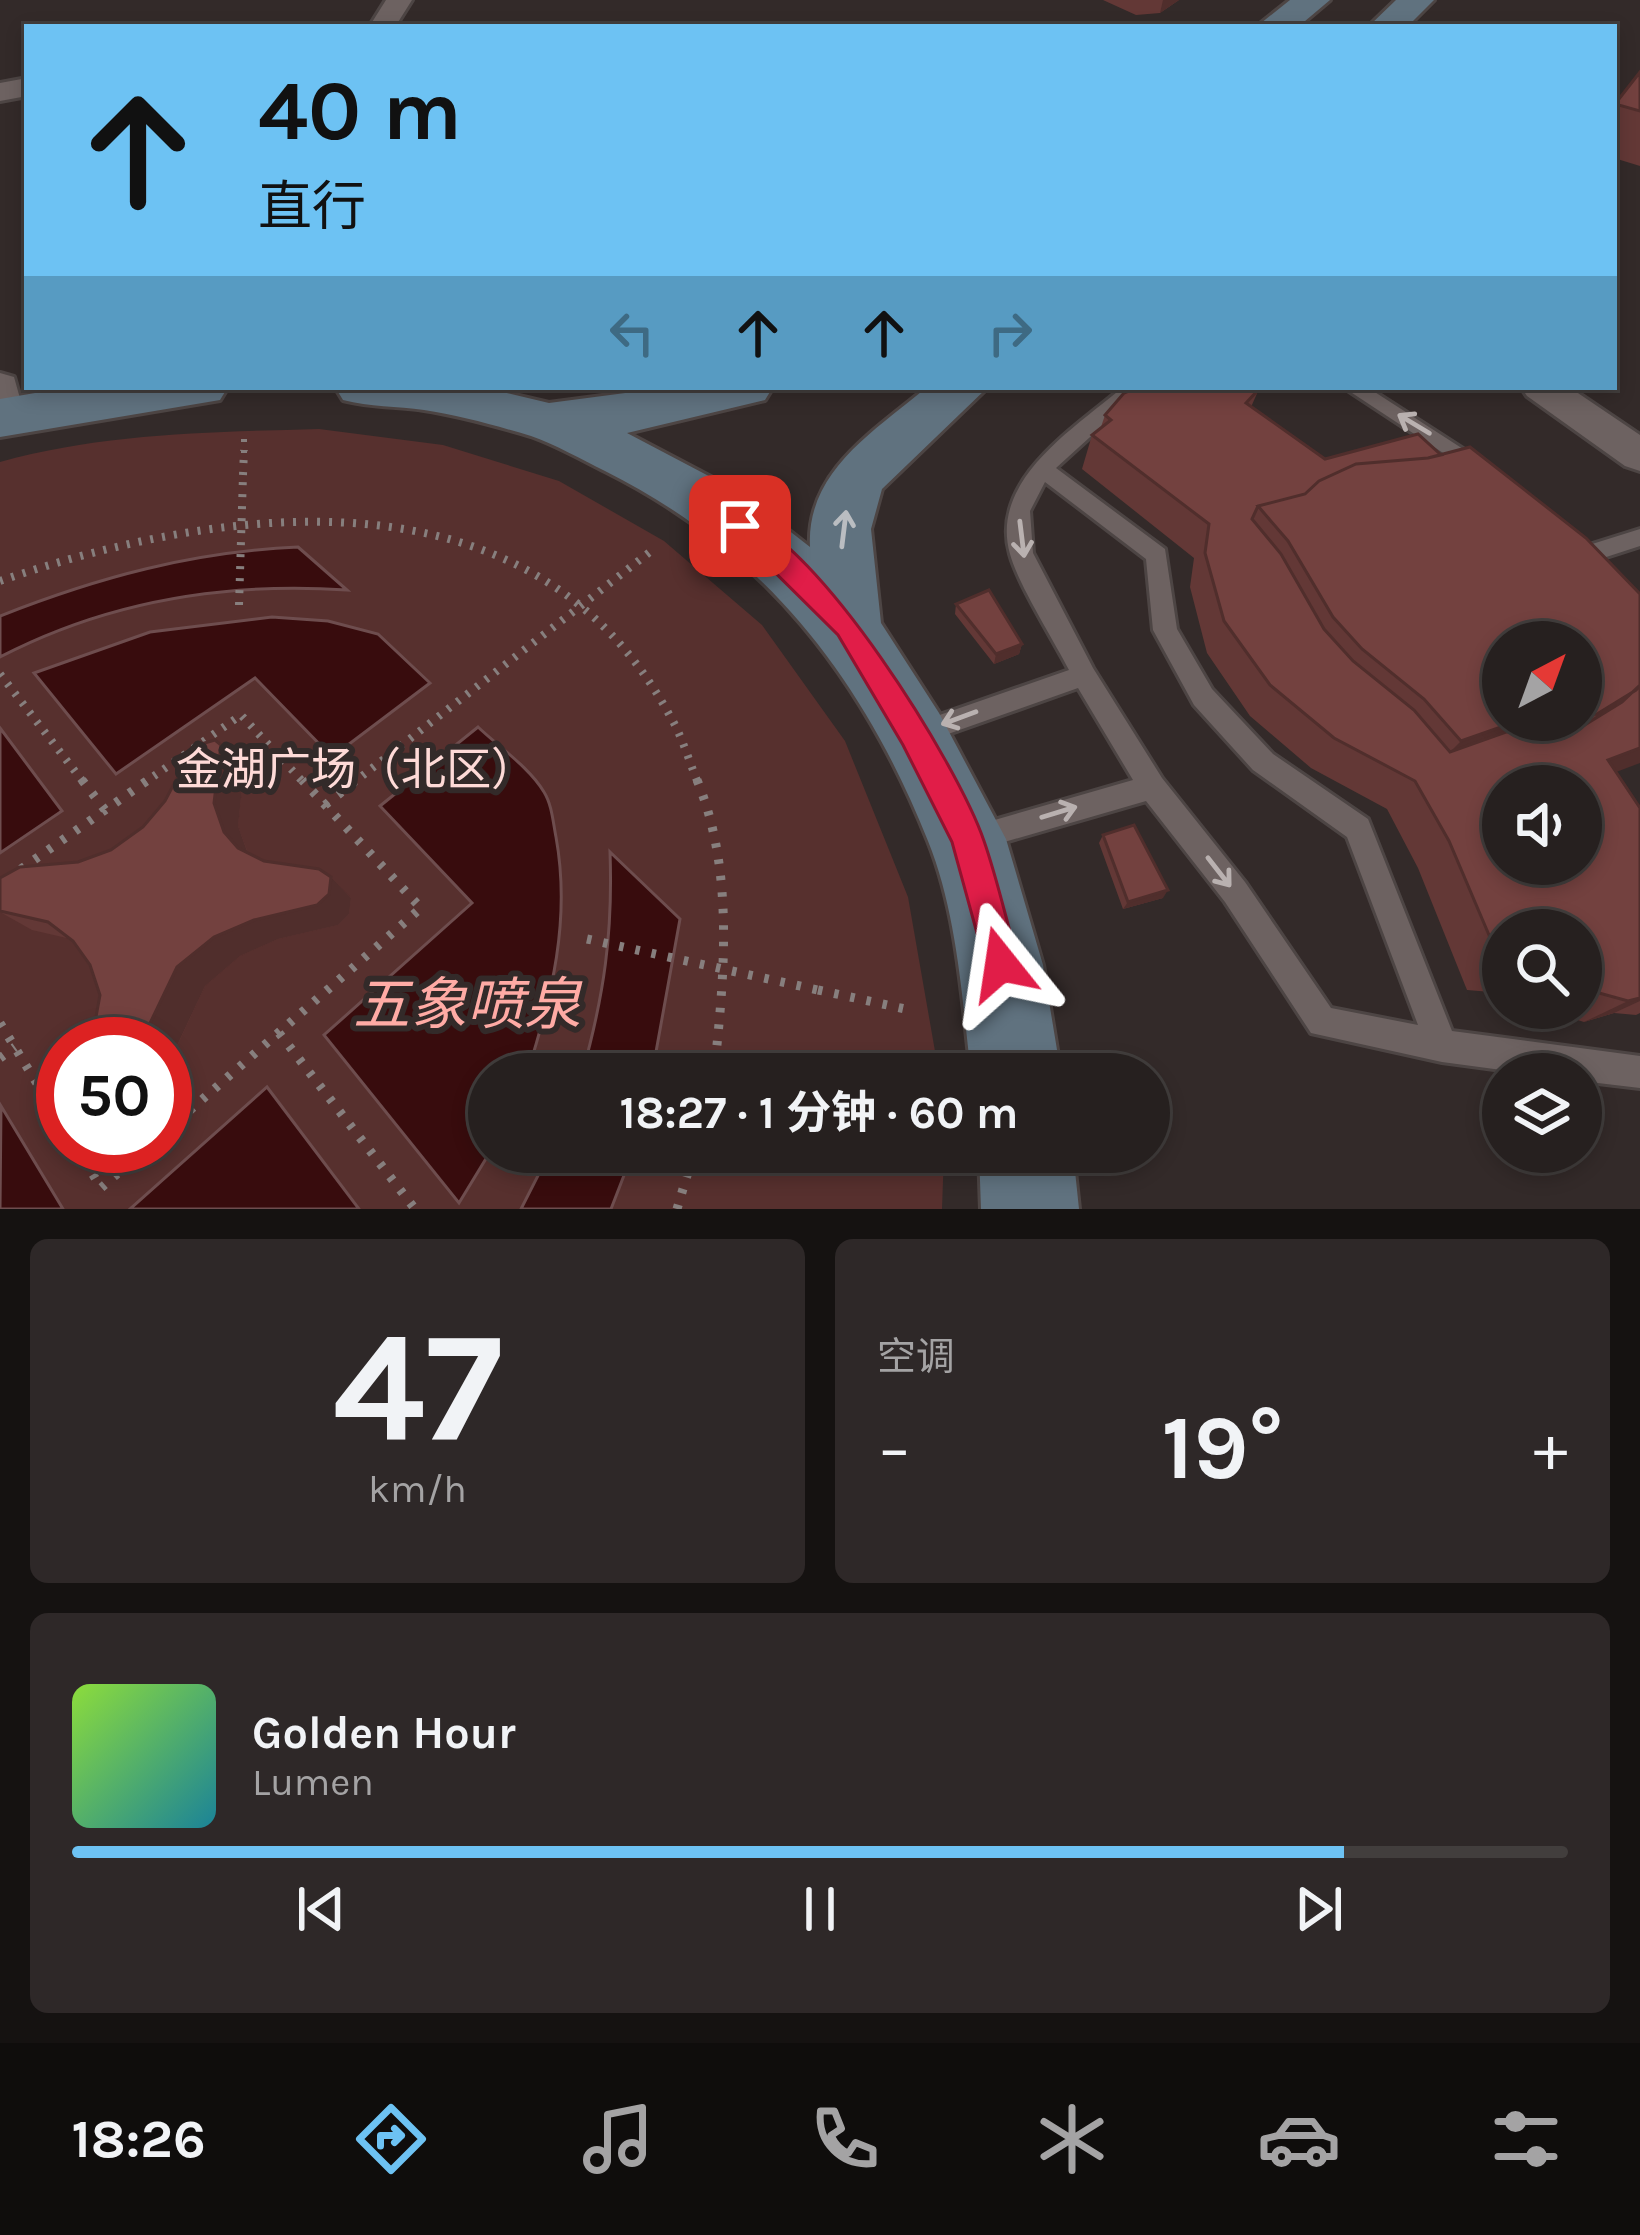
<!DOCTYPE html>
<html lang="zh">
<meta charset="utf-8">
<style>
:root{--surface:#26201f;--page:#2e2828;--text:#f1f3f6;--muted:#a4a3a4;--line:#423e3d;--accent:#6dc2f3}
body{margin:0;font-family:Karla,"Noto Sans SC",sans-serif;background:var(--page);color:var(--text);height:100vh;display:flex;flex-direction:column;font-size:45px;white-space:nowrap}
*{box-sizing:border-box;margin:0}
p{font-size:39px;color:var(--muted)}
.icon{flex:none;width:66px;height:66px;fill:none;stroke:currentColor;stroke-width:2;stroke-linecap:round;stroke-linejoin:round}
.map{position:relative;height:1209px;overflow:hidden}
.sheet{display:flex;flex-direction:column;gap:30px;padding:30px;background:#151211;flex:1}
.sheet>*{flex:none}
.banner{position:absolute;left:24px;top:24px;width:1593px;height:366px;border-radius:0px;box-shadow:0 6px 18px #0003,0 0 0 3px var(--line);background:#6dc2f3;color:#111;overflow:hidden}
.needle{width:78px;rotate:41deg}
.controls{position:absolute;left:1482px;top:621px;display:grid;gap:24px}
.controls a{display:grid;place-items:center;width:120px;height:120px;border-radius:50%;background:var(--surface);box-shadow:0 6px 18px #0003,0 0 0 3px var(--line);font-size:60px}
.speed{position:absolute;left:36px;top:1017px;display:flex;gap:24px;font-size:60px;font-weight:700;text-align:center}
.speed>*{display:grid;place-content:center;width:156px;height:156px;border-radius:50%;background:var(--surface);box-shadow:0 6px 18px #0003,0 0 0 3px var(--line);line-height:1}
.speed .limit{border:18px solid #d22;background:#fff;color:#111}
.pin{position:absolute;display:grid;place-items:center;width:102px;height:102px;color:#fff;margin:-51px;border-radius:24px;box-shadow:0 6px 18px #0006}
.me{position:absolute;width:132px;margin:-66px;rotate:345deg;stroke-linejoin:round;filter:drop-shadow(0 0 9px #0008)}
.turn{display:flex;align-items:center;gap:42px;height:252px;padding:0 36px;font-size:54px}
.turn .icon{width:156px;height:156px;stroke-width:2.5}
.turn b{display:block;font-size:84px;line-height:102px}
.lanes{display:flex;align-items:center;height:114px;padding:0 36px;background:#0003;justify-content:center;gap:60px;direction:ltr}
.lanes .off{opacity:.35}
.big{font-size:90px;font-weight:700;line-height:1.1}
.sheet .tile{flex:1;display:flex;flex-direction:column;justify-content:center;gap:18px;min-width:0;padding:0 42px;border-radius:18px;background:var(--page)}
.sheet .dial{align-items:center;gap:0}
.dial b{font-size:156px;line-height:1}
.song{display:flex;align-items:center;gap:36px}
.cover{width:144px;height:144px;border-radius:18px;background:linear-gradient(135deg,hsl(90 70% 55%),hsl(190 70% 35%))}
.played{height:12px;border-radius:6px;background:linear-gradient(90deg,var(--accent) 85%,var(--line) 85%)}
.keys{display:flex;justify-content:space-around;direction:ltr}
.heat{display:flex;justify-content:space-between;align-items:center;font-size:66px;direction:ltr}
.sheet .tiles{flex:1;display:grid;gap:30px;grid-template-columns:1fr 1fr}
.tile:last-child{grid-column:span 2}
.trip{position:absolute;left:468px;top:1053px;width:702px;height:120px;border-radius:60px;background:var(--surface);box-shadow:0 6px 18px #0003,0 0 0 3px var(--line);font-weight:700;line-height:120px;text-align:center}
.tabs{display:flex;height:192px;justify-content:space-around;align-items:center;background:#0f0d0c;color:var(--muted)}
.tabs .icon{width:84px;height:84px}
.tabs .current{color:var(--accent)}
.tabs b{font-size:54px;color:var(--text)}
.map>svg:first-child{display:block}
</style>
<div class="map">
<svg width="1640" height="1209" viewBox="0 0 1640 1209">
<rect width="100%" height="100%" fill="#332a29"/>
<!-- green -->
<path fill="#57302e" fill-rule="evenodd" d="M 319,429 L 443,445 L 559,481 L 664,541 L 762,625 L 845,741 L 908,897 L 939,1074 L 489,1074 L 489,1152 L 944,1152 L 942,1209 L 0,1209 L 0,462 C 104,433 212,432 319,429 ZM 63,1044 L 165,1044 L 165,1146 L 63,1146 Z"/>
<!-- water -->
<path fill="#380c0d" stroke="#6e4d4e" stroke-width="3" d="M 298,547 L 347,590 C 227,582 108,601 0,657 L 0,616 C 99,577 192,552 298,547 Z
M 272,617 L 328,621 L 378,634 L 430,683 L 332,757 L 255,678 L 116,774 L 34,673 L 150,632 Z
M 478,727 C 499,747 530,768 544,792 C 552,805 553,822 556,837 C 571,920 552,995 527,1074 L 489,1074 L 490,1152 L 459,1203 L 324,1035 L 472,903 L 380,806 Z
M 0,728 L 62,811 L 0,853 Z
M 610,852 L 680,919 L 652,1074 L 582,1074 C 604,996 613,933 610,852 Z
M 267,1087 L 359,1209 L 130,1209 Z
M 1,1106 L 63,1209 L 0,1209 Z
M 550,1152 L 633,1152 L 611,1209 L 521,1209 Z"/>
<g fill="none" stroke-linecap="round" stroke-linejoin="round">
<defs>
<path id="lane" d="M 1123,387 L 1145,387 L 1056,468 L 1165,549 L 1177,629 L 1212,689 L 1273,754 L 1368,819 L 1452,1031 L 1640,1056 L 1640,1088 L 1581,1081 L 1581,1074 L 1531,1074 L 1442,1062 L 1311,1033 L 1225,902 L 1146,801 L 970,852 L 960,848 L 956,839 L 960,830 L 1133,780 L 1078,688 L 917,745 L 908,742 L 904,734 L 908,726 L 1069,670 C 1053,639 1018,584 1010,554 C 989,480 1075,428 1123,387 ZM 1045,482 L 1146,559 L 1153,630 L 1194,705 L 1253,770 L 1347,837 L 1418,1025 L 1331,1008 L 1245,882 L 1162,778 L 1093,668 L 1033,553 L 1030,511 Z
M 1343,387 L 1367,387 L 1491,467 L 1488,472 L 1472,472 Z
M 1640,529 L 1640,546 L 1597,560 L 1586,551 L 1589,545 Z"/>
<path id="street" d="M 386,0 L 412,0 L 395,27 L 369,27 Z
M 27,78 L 27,96 L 0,101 L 0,83 Z
M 0,373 L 14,377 L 25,416 L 19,426 L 0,428 Z
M 1521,387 L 1569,387 L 1640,435 L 1640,471 L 1625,466 L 1527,396 Z"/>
<path id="secondary" d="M 1290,0 L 1330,0 L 1298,27 L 1256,27 Z
M 1396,0 L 1434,0 L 1407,27 L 1368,27 Z
M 70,387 L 228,387 L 220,400 L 0,437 L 0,399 Z
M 335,387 L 481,387 L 549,403 L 671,387 L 773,387 L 765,400 L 627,433 L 741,493 L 810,547 C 806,471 875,431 927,387 L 988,387 L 882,489 L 871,529 L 881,623 L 939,713 L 1006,839 L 1043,965 L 1061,1074 L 971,1074 C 962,997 957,913 928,841 C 863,678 764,550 605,471 C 581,459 556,445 531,436 C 497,426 459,415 424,410 C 397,406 370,407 343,400 Z
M 979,1152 L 1073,1152 L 1079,1209 L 981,1209 Z"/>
</defs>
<!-- lane casing -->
<use href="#lane" stroke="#4d4544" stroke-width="6"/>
<!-- street casing -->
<use href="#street" stroke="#4d4544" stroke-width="6"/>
<!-- secondary casing -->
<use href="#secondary" stroke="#4d4544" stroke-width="6"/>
<!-- path-far2 -->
<path stroke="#877f7e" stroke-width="6" stroke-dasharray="3 8" stroke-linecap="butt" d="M 244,453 L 244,438"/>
<!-- path-far1 -->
<path stroke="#877f7e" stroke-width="8" stroke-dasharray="3 9" stroke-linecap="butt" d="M 243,475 L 244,450
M 0,581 C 227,503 533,463 670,716 C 682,736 689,761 698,783
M 0,674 L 84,783
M 144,783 L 241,715 L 304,783
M 353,783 L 655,548"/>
<!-- path -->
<path stroke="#877f7e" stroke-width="9" stroke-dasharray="4.5 12" stroke-linecap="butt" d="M 82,780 L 105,810
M 697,780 C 735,872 724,978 714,1074
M 325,805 L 357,780
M 21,869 L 148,780
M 818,990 L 910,1010
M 0,1023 L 63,1126
M 279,1033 L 415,1209
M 0,1058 L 15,1047
M 165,1132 L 421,908 L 302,780
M 76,1146 L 101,1188 L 149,1146
M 677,1209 L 694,1152"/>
<!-- lane -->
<use href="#lane" fill="#6d6261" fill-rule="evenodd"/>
<!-- street -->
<use href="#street" fill="#6d6261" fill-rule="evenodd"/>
<!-- secondary -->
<use href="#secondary" fill="#60727f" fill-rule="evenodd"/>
<!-- path-bridge-far1 -->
<path stroke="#877f7e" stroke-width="8" stroke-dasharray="3 9" stroke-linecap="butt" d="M 239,605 L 243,475"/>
<!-- path-bridge -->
<path stroke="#877f7e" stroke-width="9" stroke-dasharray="4.5 12" stroke-linecap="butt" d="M 587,939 L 818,990"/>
</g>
<!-- wall -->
<path fill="#633836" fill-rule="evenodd" d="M 1103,0 L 1179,0 L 1160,13 L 1136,15 Z
M 1640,72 L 1640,166 L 1614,158 L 1614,106 Z
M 1259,389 L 1251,407 L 1325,459 L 1441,455 L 1586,538 L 1616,772 L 1640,808 L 1640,1013 L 1636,1015 L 1614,1013 L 1584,1022 L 1543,1009 L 1521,1008 L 1581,1008 L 1581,930 L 1503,930 L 1503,993 L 1467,990 L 1418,868 L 1387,809 L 1311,768 L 1250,716 L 1207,653 L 1190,587 L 1194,558 L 1082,469 L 1092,435 L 1101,427 L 1105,415 ZM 1581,642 L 1581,720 L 1503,720 Z
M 956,604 L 1022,644 L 1019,654 L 994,664 L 955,614 Z
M 221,745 L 244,769 L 238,826 L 248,853 L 264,861 L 331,877 L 351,898 L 349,914 L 338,925 L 278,939 L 240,956 L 205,986 L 166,1070 L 100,995 L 90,965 L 71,939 L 32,930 L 0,912 L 0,878 L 78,862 L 111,850 L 143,827 Z
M 1103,835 L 1163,898 L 1123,909 L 1099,843 Z"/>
<!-- shaded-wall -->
<path fill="#502e2c" d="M 1163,0 L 1179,0 L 1160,13 Z
M 1022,644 L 1019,654 L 994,664 L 996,654 Z
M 1518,721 L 1474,762 L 1421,781 L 1461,741 Z
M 221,745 L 244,769 L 238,826 L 248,854 L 238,848 L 224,832 L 214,803 Z
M 1640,748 L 1640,763 L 1579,786 L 1608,760 Z
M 331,877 L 351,898 L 349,914 L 338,925 L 278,939 L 240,956 L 205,986 L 165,1071 L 165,1044 L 140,1044 L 177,967 L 214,937 Z
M 1168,890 L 1163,898 L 1123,909 L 1128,902 Z
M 1640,998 L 1640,1001 L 1614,1013 L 1584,1022 L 1628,1001 Z"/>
<!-- building -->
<path fill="#73413f" stroke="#502e2c" stroke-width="3" fill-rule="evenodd" d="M 1640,72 L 1640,111 L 1615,104 Z
M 1138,387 L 1254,387 L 1259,389 L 1246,403 L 1325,459 L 1418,434 L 1441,455 L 1428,458 L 1356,464 L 1319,481 L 1305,494 L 1258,506 L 1252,519 L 1281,554 L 1324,629 L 1353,661 L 1414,710 L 1450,752 L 1506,732 L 1583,726 L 1622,702 L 1640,685 L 1640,748 L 1608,760 L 1640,808 L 1640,998 L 1628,1001 L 1581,988 L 1581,930 L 1503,930 L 1503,968 L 1449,841 L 1415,781 L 1334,738 L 1270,685 L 1224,621 L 1205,553 L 1209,524 L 1092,435 L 1111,420 L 1105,415 L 1124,393 ZM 1503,786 L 1581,786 L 1581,864 L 1503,864 Z
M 1470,447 L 1586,538 L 1640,594 L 1640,685 L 1636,690 L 1597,714 L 1581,715 L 1581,642 L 1503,642 L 1503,720 L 1529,720 L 1518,721 L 1461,741 L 1424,699 L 1362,649 L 1333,617 L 1288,541 L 1258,506 L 1305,494 L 1319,481 L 1356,464 L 1428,458 Z
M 989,590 L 1022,644 L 996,654 L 956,604 Z
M 215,740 L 221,745 L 214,803 L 224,832 L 238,848 L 264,861 L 319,869 L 331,877 L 329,894 L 317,905 L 254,920 L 214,937 L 177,967 L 140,1044 L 91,1044 L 100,995 L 90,965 L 73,941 L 48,922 L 0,911 L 0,878 L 20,867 L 78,862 L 111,850 L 143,827 L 165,801 L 194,746 Z
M 1134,825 L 1168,890 L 1128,902 L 1103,835 Z"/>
<!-- one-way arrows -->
<defs><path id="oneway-shaft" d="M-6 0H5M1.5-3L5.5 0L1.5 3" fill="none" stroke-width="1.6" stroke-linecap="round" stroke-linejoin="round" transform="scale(3)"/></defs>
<g stroke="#b9b1b0">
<use href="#oneway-shaft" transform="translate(1414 424) rotate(-149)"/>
<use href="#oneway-shaft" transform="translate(1022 539) rotate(83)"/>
<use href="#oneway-shaft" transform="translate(959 718) rotate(160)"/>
<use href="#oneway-shaft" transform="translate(1059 812) rotate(-17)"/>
<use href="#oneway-shaft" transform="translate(1219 872) rotate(52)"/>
</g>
<use stroke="#babdc1" href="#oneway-shaft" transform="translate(844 529) rotate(-83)"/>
<!-- route -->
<path fill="#e11d48" stroke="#92132f" stroke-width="3" d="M 740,516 C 818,540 958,764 984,841 C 998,881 1007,924 1019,964 L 1013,977 L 1001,982 L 989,977 L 952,842 L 903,745 L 838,635 L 728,526 Z"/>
<g text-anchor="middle" stroke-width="12" stroke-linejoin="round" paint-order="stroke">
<!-- park labels -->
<g font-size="45" fill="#fedad7" stroke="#332a29">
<text x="356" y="785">金湖广场（北区）</text>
</g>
<!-- near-water labels -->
<g font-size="57" font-style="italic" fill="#ffaba5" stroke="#332a29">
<text x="467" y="1024">五象喷泉</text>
</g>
</g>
</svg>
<div class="controls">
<a><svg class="needle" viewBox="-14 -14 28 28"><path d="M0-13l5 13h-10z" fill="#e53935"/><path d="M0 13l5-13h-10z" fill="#a4a3a4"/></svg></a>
<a><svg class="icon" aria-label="sound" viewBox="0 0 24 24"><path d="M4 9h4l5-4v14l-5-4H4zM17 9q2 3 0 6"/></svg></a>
<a><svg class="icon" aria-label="search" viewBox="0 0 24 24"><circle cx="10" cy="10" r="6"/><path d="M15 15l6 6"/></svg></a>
<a><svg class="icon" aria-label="layers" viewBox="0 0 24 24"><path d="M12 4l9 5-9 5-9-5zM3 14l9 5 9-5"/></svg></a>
</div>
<div class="speed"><div class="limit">50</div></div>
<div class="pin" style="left:740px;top:526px;background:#d93025"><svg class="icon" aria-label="arrive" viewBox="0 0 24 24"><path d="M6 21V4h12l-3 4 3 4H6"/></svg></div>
<svg class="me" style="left:1001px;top:964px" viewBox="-20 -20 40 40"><path d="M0-17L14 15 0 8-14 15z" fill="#e11d48" stroke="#fff" stroke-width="4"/></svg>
<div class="trip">18:27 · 1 分钟 · 60 m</div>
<div class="banner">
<div class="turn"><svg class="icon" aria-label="ahead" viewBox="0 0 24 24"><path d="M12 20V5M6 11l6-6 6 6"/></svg><div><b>40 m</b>直行</div></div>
<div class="lanes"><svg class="icon off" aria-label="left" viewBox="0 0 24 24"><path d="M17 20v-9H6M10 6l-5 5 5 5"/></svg><svg class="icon" aria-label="ahead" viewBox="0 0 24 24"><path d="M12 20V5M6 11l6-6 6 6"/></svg><svg class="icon" aria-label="ahead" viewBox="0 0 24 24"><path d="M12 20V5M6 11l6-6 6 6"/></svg><svg class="icon off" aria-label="right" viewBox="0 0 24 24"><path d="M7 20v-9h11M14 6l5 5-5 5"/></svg></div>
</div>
</div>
<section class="sheet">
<div class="tiles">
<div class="tile dial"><b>47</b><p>km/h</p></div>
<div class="tile"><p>空调</p>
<div class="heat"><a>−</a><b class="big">19°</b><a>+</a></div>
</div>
<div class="tile">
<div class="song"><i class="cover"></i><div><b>Golden Hour</b><p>Lumen</p></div></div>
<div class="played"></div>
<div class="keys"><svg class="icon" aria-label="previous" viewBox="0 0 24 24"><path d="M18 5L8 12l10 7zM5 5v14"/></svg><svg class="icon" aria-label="pause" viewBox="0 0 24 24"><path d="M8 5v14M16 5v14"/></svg><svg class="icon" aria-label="next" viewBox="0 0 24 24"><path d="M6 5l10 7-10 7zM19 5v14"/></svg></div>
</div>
</div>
</section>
<nav class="tabs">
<b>18:26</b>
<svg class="icon current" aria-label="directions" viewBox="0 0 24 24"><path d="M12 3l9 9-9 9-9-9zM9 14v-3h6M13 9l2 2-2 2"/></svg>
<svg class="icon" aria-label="music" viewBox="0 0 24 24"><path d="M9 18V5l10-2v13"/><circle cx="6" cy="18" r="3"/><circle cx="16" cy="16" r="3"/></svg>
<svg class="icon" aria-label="phone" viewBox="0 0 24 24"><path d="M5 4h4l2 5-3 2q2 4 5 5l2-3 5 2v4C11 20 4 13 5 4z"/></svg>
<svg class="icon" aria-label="climate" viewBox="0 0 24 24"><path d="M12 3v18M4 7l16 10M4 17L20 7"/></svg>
<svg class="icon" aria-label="car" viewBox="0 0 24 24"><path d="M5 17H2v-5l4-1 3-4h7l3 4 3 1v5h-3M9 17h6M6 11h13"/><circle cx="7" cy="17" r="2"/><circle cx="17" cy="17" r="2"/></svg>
<svg class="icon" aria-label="filters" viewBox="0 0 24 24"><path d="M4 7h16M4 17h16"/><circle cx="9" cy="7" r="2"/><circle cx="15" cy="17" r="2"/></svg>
</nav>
